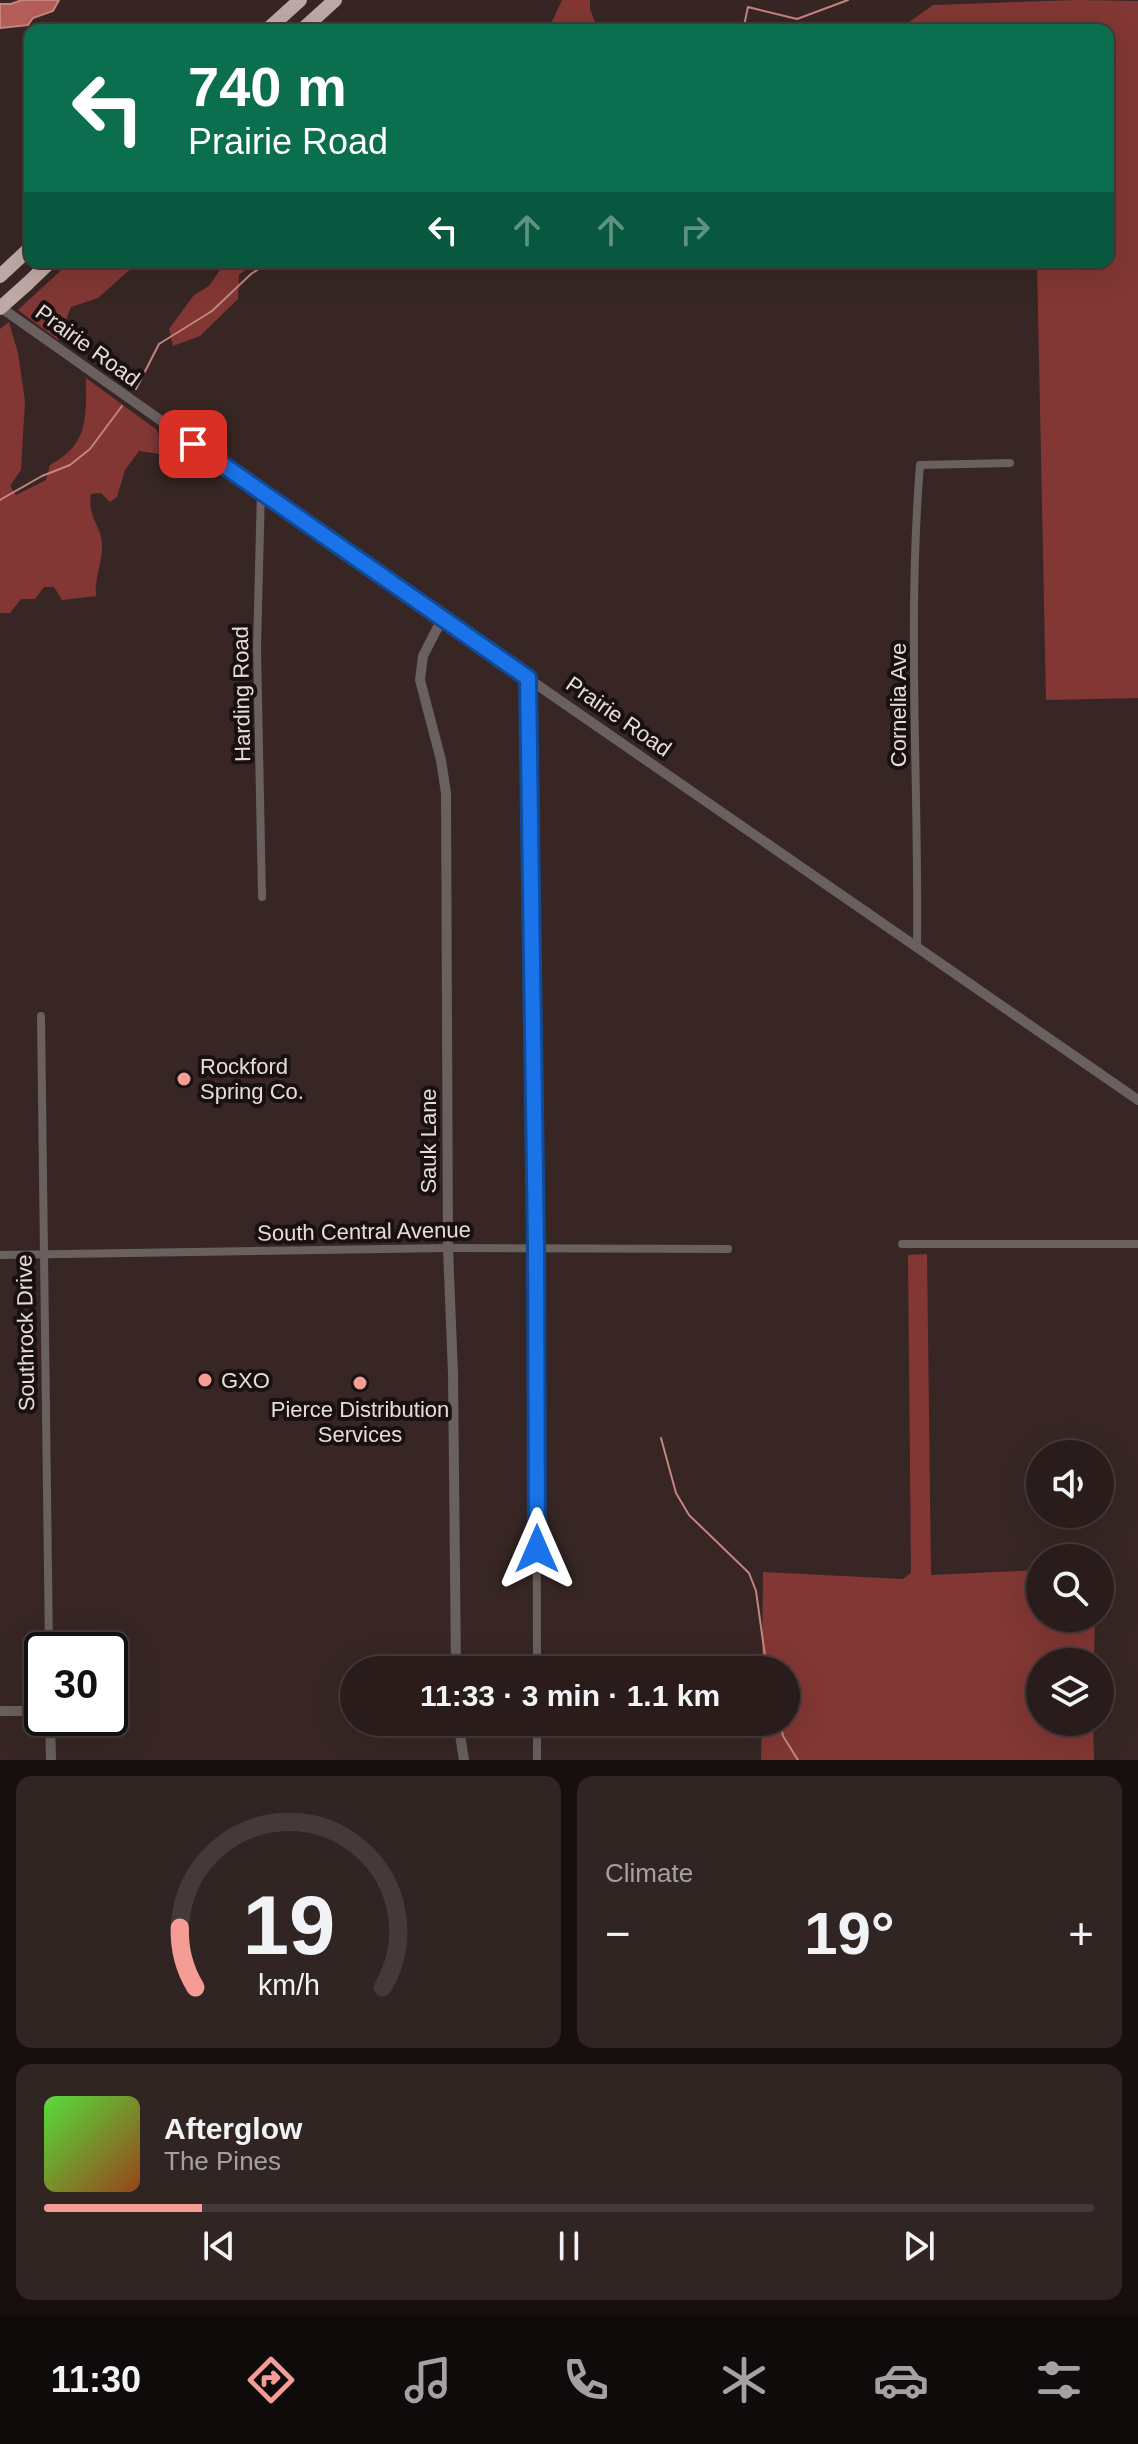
<!DOCTYPE html>
<meta charset="utf-8">
<style>
:root{--surface:#291c1b;--page:#312524;--text:#f1f3f6;--muted:#a5a1a3;--line:#453a3a;--accent:#f59c95}
body{margin:0;font-family:Arial,sans-serif;background:var(--page);color:var(--text);height:100vh;display:flex;flex-direction:column;font-size:30px;white-space:nowrap}
*{box-sizing:border-box;margin:0}
p{font-size:26px;color:var(--muted)}
.icon{flex:none;width:44px;height:44px;fill:none;stroke:currentColor;stroke-width:2;stroke-linecap:round;stroke-linejoin:round}
.map{position:relative;height:1760px;overflow:hidden}
.side{display:flex;flex-direction:column;gap:16px;padding:16px;background:#170f0f;flex:1}
.side>*{flex:none}
.guide{position:absolute;left:24px;top:24px;width:1090px;height:244px;border-radius:16px;box-shadow:0 8px 32px #0002,0 0 0 2px var(--line);background:#0b6e4f;color:#fff;overflow:hidden}
.fabs{position:absolute;left:1026px;top:1440px;display:grid;gap:16px}
.fabs a{display:grid;place-items:center;width:88px;height:88px;border-radius:50%;background:var(--surface);box-shadow:0 8px 32px #0002,0 0 0 2px var(--line);font-size:40px}
.speed{position:absolute;left:24px;top:1632px;display:flex;gap:16px;font-size:40px;font-weight:700;text-align:center}
.speed>*{display:grid;place-content:center;width:104px;height:104px;border-radius:50%;background:var(--surface);box-shadow:0 8px 32px #0002,0 0 0 2px var(--line);line-height:1}
.speed .limit{border:4px solid #111;border-radius:12px;background:#fff;color:#111}
.pin{position:absolute;display:grid;place-items:center;width:68px;height:68px;color:#fff;margin:-34px;border-radius:16px;box-shadow:0 4px 12px #0006}
.me{position:absolute;width:88px;margin:-44px;rotate:0deg;stroke-linejoin:round;filter:drop-shadow(0 0 6px #0008)}
.turn{display:flex;align-items:center;gap:28px;height:168px;padding:0 32px;font-size:36px}
.turn .icon{width:104px;height:104px;stroke-width:2.5}
.turn b{display:block;font-size:56px;line-height:68px}
.lanes{display:flex;align-items:center;height:76px;padding:0 32px;background:#0003;justify-content:center;gap:40px;direction:ltr}
.lanes .off{opacity:.35}
.big{font-size:60px;font-weight:700;line-height:1.1}
.side .tile{flex:1;display:flex;flex-direction:column;justify-content:center;gap:12px;min-width:0;padding:0 28px;border-radius:16px;background:var(--page)}
.side .dial{align-items:center;gap:0}
.dial svg{height:208px;overflow:visible;fill:none;stroke:var(--line);stroke-width:7;stroke-linecap:round;text-anchor:middle}
.dial text{fill:var(--text);stroke:none}
.song{display:flex;align-items:center;gap:24px}
.cover{width:96px;height:96px;border-radius:12px;background:linear-gradient(135deg,hsl(110 70% 55%),hsl(20 70% 35%))}
.played{height:8px;border-radius:4px;background:linear-gradient(90deg,var(--accent) 15%,var(--line) 15%)}
.keys{display:flex;justify-content:space-around;direction:ltr}
.heat{display:flex;justify-content:space-between;align-items:center;font-size:44px;direction:ltr}
.side .tiles{flex:1;display:grid;gap:16px;grid-template-columns:1fr 1fr}
.tile:last-child{grid-column:span 2}
.trip{position:absolute;left:340px;top:1656px;width:460px;height:80px;border-radius:40px;background:var(--surface);box-shadow:0 8px 32px #0002,0 0 0 2px var(--line);font-weight:700;line-height:80px;text-align:center}
.tabs{display:flex;height:128px;justify-content:space-around;align-items:center;background:#100b0b;color:var(--muted)}
.tabs .icon{width:56px;height:56px}
.tabs .active{color:var(--accent)}
.tabs b{font-size:36px;color:var(--text)}
.map>svg:first-child{display:block}
</style>
<div class="map">
<svg width="1138" height="1760" viewBox="0 0 1138 1760">
<rect width="100%" height="100%" fill="#372624"/>
<!-- green -->
<path fill="#823734" d="M 562,0 L 590,0 L 590,9 L 598,30 L 548,30 Z
M 1077,0 L 1138,1 L 1138,698 L 1046,700 L 1037,262 L 1108,262 L 1108,30 L 898,30 L 933,5 Z
M 70,262 L 135,262 L 133,267 L 98,298 L 71,307 L 58,340 L 18,310 Z
M 217,262 L 255,262 L 239,275 L 238,299 L 200,336 L 173,346 L 169,329 L 194,295 L 209,286 L 220,270 Z
M 9,322 L 18,353 L 25,401 L 21,470 L 10,486 L 16,495 L 46,480 L 50,465 C 89,444 86,418 86,378 L 157,430 L 163,448 L 159,454 L 139,451 L 125,470 L 117,497 L 110,502 L 101,493 L 91,494 C 87,518 101,524 102,544 C 103,562 94,578 96,596 L 62,600 L 54,587 L 44,587 L 35,599 L 21,599 L 10,613 L 0,613 L 0,329 Z
M 927,1254 L 931,1575 L 1040,1570 L 1040,1618 L 1095,1618 L 1094,1662 L 1040,1662 L 1040,1722 L 1093,1722 L 1094,1760 L 761,1760 L 762,1722 L 786,1722 L 786,1670 L 762,1670 L 763,1572 L 903,1579 L 911,1573 L 908,1255 Z"/>
<!-- water -->
<path fill="#b55e59" stroke="#c48480" stroke-width="2" d="M 22,0 L 59,0 L 53,11 L 33,18 L 28,25 L 0,28 L 0,4 L 11,4 Z"/>
<g fill="none" stroke-linecap="round" stroke-linejoin="round">
<!-- stream -->
<path stroke="#c48480" stroke-width="2" d="M 743,30 L 748,7 L 797,19 L 848,0
M 136,389 L 159,344 L 212,311 L 251,274 L 269,262
M 0,500 L 42,476 L 70,465 L 90,449 L 122,406
M 661,1438 L 676,1493 L 689,1515 L 749,1573 L 756,1591 L 767,1670
M 780,1722 L 783,1736 L 798,1760"/>
<!-- minor -->
<path stroke="#69605f" stroke-width="8" d="M 261,490 L 257,648 L 262,897
M 528,678 L 536,1247 L 537,1670
M 917,946 C 919,786 907,624 920,465 L 1010,463
M 41,1016 L 49,1650
M 902,1244 L 1138,1244
M 0,1255 L 448,1248 L 728,1249
M 110,1710 L 116,1710
M 537,1722 L 537,1760"/>
<!-- tertiary -->
<path stroke="#69605f" stroke-width="10" d="M 0,307 L 442,619 L 1138,1100
M 442,619 L 423,656 L 420,680 L 441,760 L 446,793 L 448,1248 L 453,1374 L 456,1670
M 0,1711 L 42,1711
M 50,1718 L 51,1760
M 458,1722 L 464,1760"/>
<!-- motorway -->
<path stroke="#bfa9a6" stroke-width="14" d="M 267,30 L 300,0
M 302,30 L 335,0
M 0,276 L 30,248
M 27,284 L 50,262"/>
<!-- motorway-bridge -->
<path stroke="#bfa9a6" stroke-width="14" d="M 0,308 L 27,284"/>
</g>
<g fill="none" stroke-linecap="round" stroke-linejoin="round">
<defs>
<path id="route" d="M 193,444 L 528,678 L 536,1247 L 537,1549"/>
</defs>
<!-- route casing -->
<use href="#route" stroke="#114b97" stroke-width="20"/>
<!-- route -->
<use href="#route" stroke="#1a73e8" stroke-width="14"/>
</g>
<!-- markers -->
<g fill="#f59c95" stroke="#191110" stroke-width="3">
<circle cx="184" cy="1079" r="8"/>
<circle cx="205" cy="1380" r="8"/>
<circle cx="360" cy="1383" r="8"/>
</g>
<g text-anchor="middle" stroke-width="8" stroke-linejoin="round" paint-order="stroke">
<!-- street labels -->
<g font-size="22" fill="#e8dcdb" stroke="#191110">
<text transform="translate(88 345) rotate(36)" y="8">Prairie Road</text>
<text transform="translate(241 694) rotate(-91)" y="8">Harding Road</text>
<text transform="translate(898 705) rotate(-90)" y="8">Cornelia Ave</text>
<text transform="translate(619 716) rotate(35)" y="8">Prairie Road</text>
<text transform="translate(428 1141) rotate(-90)" y="8">Sauk Lane</text>
<text transform="translate(364 1231) rotate(-1)" y="8">South Central Avenue</text>
<text transform="translate(25 1333) rotate(-91)" y="8">Southrock Drive</text>
</g>
<!-- poi labels -->
<g font-size="22" fill="#e8dcdb" stroke="#191110" text-anchor="start">
<text x="200" y="1074">Rockford<tspan x="200" dy="25">Spring Co.</tspan></text>
<text x="221" y="1388">GXO</text>
<text x="360" y="1417" text-anchor="middle">Pierce Distribution<tspan x="360" dy="25">Services</tspan></text>
</g>
</g>
</svg>
<div class="fabs">
<a><svg class="icon" aria-label="sound" viewBox="0 0 24 24"><path d="M4 9h4l5-4v14l-5-4H4zM17 9q2 3 0 6"/></svg></a>
<a><svg class="icon" aria-label="search" viewBox="0 0 24 24"><circle cx="10" cy="10" r="6"/><path d="M15 15l6 6"/></svg></a>
<a><svg class="icon" aria-label="layers" viewBox="0 0 24 24"><path d="M12 4l9 5-9 5-9-5zM3 14l9 5 9-5"/></svg></a>
</div>
<div class="speed"><div class="limit">30</div></div>
<div class="pin" style="left:193px;top:444px;background:#d93025"><svg class="icon" aria-label="arrive" viewBox="0 0 24 24"><path d="M6 21V4h12l-3 4 3 4H6"/></svg></div>
<svg class="me" style="left:537px;top:1549px" viewBox="-20 -20 40 40"><path d="M0-17L14 15 0 8-14 15z" fill="#1a73e8" stroke="#fff" stroke-width="4"/></svg>
<div class="trip">11:33 · 3 min · 1.1 km</div>
<div class="guide">
<div class="turn"><svg class="icon" aria-label="left" viewBox="0 0 24 24"><path d="M17 20v-9H6M10 6l-5 5 5 5"/></svg><div><b>740 m</b>Prairie Road</div></div>
<div class="lanes"><svg class="icon" aria-label="left" viewBox="0 0 24 24"><path d="M17 20v-9H6M10 6l-5 5 5 5"/></svg><svg class="icon off" aria-label="ahead" viewBox="0 0 24 24"><path d="M12 20V5M6 11l6-6 6 6"/></svg><svg class="icon off" aria-label="ahead" viewBox="0 0 24 24"><path d="M12 20V5M6 11l6-6 6 6"/></svg><svg class="icon off" aria-label="right" viewBox="0 0 24 24"><path d="M7 20v-9h11M14 6l5 5-5 5"/></svg></div>
</div>
</div>
<section class="side">
<div class="tiles">
<div class="tile dial"><svg viewBox="0 0 100 80">
<path d="M14 69A42 42 0 1 1 86 69"/>
<path d="M14 69A42 42 0 0 1 8 46" stroke="#f59c95"/>
<text x="50" y="56" font-size="32" font-weight="700">19</text>
<text x="50" y="72" font-size="11">km/h</text>
</svg></div>
<div class="tile"><p>Climate</p>
<div class="heat"><a>−</a><b class="big">19°</b><a>+</a></div>
</div>
<div class="tile">
<div class="song"><i class="cover"></i><div><b>Afterglow</b><p>The Pines</p></div></div>
<div class="played"></div>
<div class="keys"><svg class="icon" aria-label="previous" viewBox="0 0 24 24"><path d="M18 5L8 12l10 7zM5 5v14"/></svg><svg class="icon" aria-label="pause" viewBox="0 0 24 24"><path d="M8 5v14M16 5v14"/></svg><svg class="icon" aria-label="next" viewBox="0 0 24 24"><path d="M6 5l10 7-10 7zM19 5v14"/></svg></div>
</div>
</div>
</section>
<nav class="tabs">
<b>11:30</b>
<svg class="icon active" aria-label="directions" viewBox="0 0 24 24"><path d="M12 3l9 9-9 9-9-9zM9 14v-3h6M13 9l2 2-2 2"/></svg>
<svg class="icon" aria-label="music" viewBox="0 0 24 24"><path d="M9 18V5l10-2v13"/><circle cx="6" cy="18" r="3"/><circle cx="16" cy="16" r="3"/></svg>
<svg class="icon" aria-label="phone" viewBox="0 0 24 24"><path d="M5 4h4l2 5-3 2q2 4 5 5l2-3 5 2v4C11 20 4 13 5 4z"/></svg>
<svg class="icon" aria-label="climate" viewBox="0 0 24 24"><path d="M12 3v18M4 7l16 10M4 17L20 7"/></svg>
<svg class="icon" aria-label="car" viewBox="0 0 24 24"><path d="M5 17H2v-5l4-1 3-4h7l3 4 3 1v5h-3M9 17h6M6 11h13"/><circle cx="7" cy="17" r="2"/><circle cx="17" cy="17" r="2"/></svg>
<svg class="icon" aria-label="filters" viewBox="0 0 24 24"><path d="M4 7h16M4 17h16"/><circle cx="9" cy="7" r="2"/><circle cx="15" cy="17" r="2"/></svg>
</nav>
